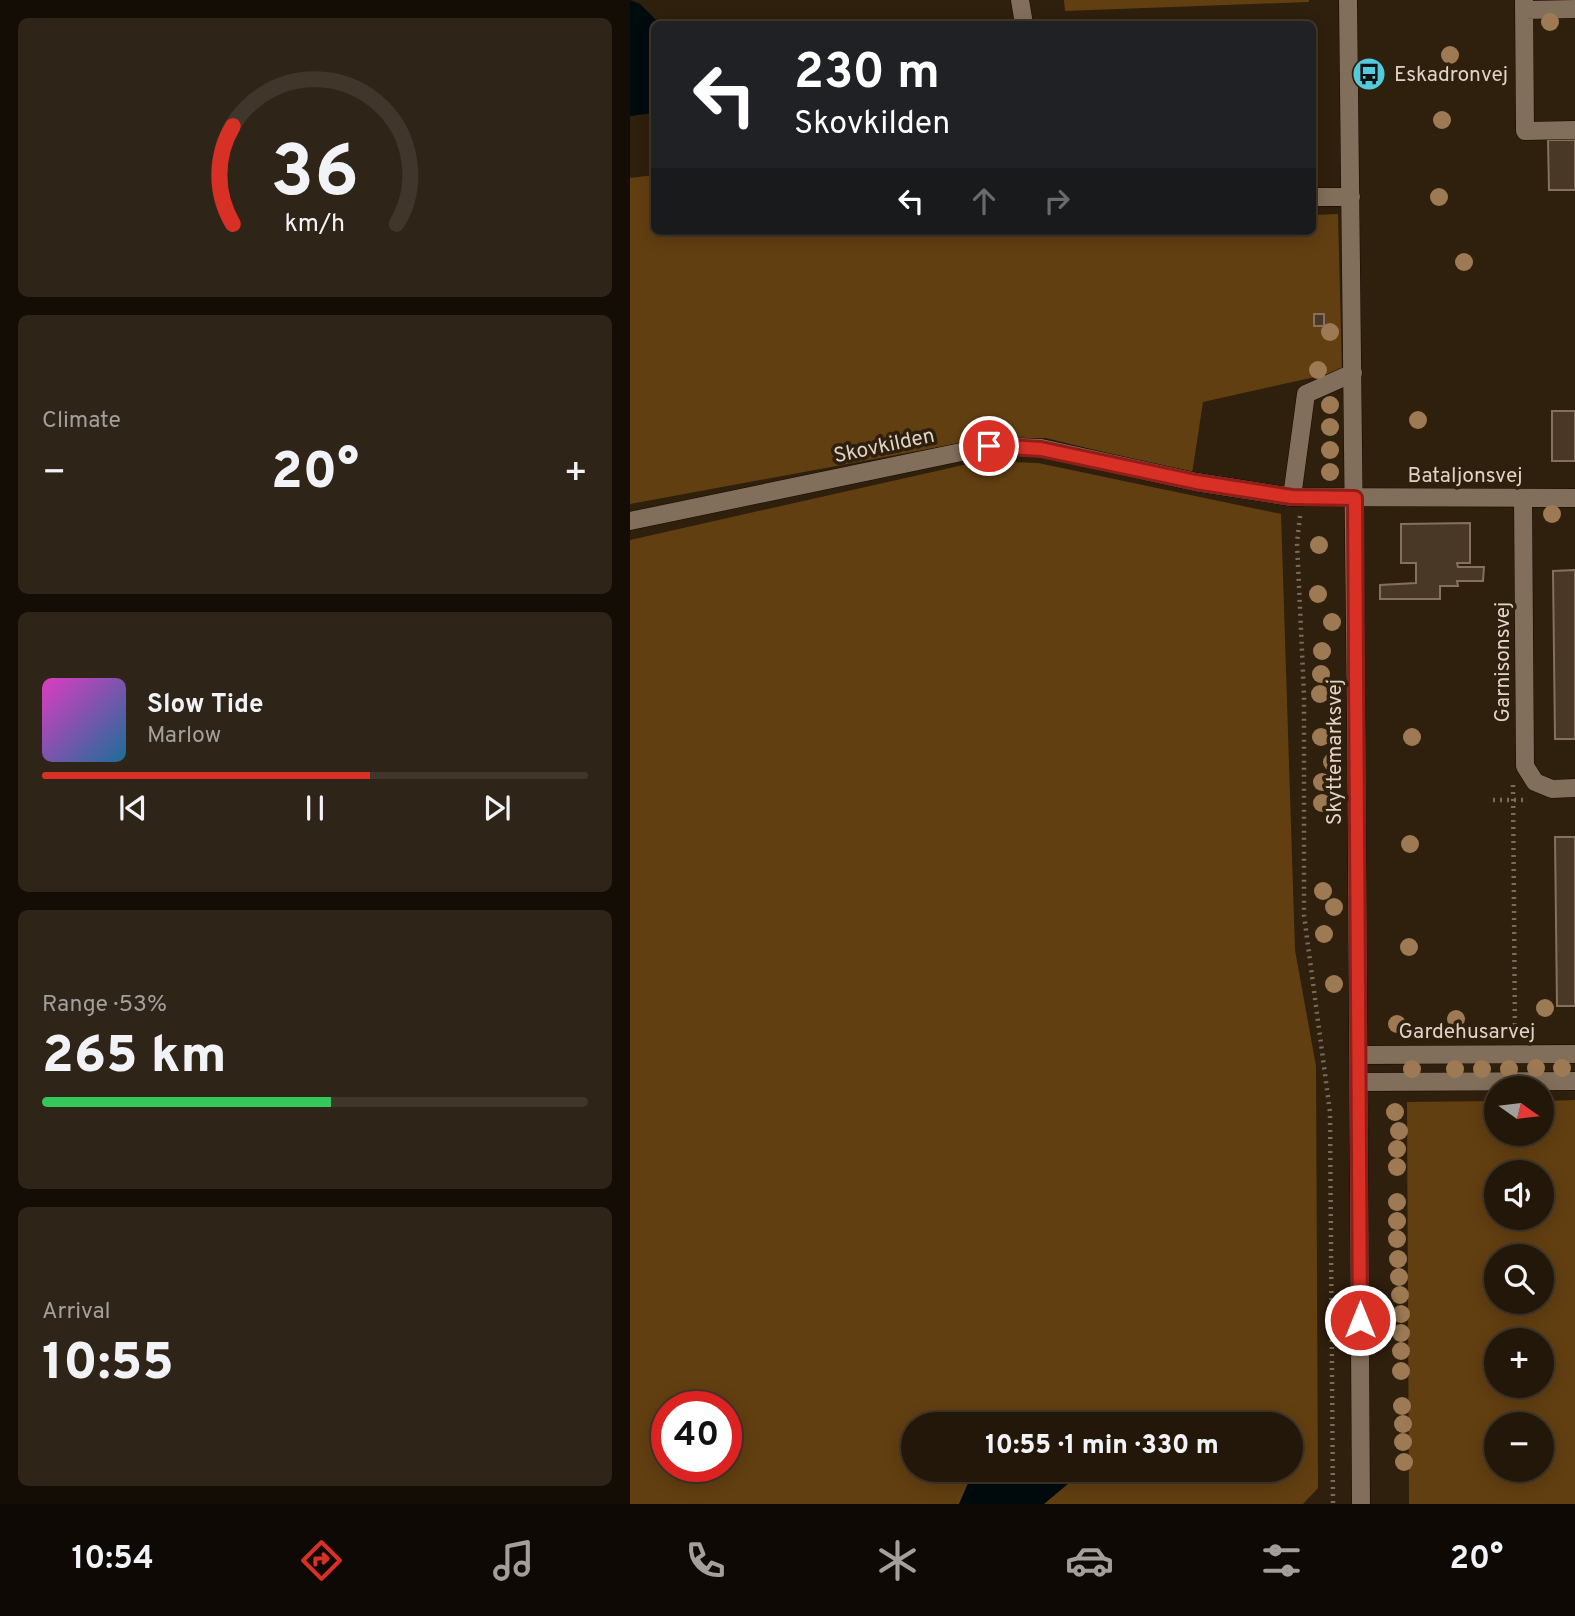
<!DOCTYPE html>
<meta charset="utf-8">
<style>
:root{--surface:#23170a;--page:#2f2418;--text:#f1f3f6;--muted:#a39f9c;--line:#40362b;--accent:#d93025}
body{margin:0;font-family:Overpass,sans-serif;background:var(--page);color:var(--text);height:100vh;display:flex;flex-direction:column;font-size:26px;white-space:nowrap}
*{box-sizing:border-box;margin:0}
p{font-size:23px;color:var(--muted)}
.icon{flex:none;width:38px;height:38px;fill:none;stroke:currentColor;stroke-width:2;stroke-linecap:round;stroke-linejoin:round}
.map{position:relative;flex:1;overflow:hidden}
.panel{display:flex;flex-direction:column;gap:18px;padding:18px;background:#130d06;width:630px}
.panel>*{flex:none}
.banner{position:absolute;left:21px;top:21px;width:665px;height:214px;border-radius:10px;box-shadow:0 4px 18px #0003,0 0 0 2px var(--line);background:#202124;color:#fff;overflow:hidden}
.needle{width:46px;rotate:104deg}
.tools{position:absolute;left:854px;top:1076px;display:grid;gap:14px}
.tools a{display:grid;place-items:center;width:70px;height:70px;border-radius:50%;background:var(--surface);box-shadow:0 4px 18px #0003,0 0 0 2px var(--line);font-size:35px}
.speed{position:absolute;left:21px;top:1391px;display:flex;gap:14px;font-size:35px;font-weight:700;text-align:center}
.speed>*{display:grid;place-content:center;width:91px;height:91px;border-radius:50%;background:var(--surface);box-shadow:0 4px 18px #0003,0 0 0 2px var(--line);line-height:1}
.speed .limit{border:10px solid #d22;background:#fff;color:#111}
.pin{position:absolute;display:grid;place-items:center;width:60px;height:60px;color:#fff;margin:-30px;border:4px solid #fff;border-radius:50%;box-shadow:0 2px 7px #0007}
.me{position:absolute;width:77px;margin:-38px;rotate:0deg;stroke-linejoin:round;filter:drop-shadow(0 0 5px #0008)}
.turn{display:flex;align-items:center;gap:24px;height:147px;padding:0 28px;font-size:32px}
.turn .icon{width:91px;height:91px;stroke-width:2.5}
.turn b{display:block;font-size:49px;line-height:60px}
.lanes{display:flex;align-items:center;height:66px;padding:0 28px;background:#0003;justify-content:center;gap:35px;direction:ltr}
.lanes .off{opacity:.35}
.big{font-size:52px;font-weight:800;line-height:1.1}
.panel .widget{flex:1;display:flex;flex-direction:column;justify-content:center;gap:10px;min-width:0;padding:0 24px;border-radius:10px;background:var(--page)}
.panel .dial{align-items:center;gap:0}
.dial svg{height:182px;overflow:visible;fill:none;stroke:var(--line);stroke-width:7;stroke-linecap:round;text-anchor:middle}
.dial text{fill:var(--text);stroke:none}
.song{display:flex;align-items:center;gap:21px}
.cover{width:84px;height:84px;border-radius:10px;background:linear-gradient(135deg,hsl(310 70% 55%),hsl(200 70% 35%))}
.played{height:7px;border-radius:4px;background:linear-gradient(90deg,var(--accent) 60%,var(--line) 60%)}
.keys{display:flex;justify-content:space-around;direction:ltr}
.heat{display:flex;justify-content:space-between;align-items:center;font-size:38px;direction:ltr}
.charge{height:10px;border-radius:5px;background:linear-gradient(90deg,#34c759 53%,var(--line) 0)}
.trip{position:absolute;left:271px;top:1412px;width:402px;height:70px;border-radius:35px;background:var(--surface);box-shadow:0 4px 18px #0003,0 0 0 2px var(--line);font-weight:800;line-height:70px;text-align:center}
.tab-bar{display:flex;height:112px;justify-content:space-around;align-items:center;background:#0e0904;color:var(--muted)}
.tab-bar .icon{width:49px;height:49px}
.tab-bar .selected{color:var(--accent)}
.tab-bar b{font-size:32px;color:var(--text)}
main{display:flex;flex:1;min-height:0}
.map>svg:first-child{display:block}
</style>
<main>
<section class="panel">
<div class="widget dial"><svg viewBox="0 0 100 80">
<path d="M14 69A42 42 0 1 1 86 69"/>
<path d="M14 69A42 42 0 0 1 14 26" stroke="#d93025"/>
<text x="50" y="56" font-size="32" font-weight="700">36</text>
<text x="50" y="72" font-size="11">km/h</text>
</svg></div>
<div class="widget"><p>Climate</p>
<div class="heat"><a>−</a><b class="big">20°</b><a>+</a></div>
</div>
<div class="widget">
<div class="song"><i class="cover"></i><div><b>Slow Tide</b><p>Marlow</p></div></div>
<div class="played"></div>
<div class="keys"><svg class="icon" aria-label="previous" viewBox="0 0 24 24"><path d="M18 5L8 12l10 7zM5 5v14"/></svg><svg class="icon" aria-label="pause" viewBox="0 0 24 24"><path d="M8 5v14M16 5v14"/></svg><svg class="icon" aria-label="next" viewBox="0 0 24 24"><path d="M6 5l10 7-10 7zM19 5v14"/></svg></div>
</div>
<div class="widget"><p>Range · 53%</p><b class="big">265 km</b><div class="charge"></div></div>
<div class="widget"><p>Arrival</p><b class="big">10:55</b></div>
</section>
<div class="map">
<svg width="945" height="1504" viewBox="0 0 945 1504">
<rect width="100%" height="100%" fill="#2f1f0d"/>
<!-- green -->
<path fill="#623f11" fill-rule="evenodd" d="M 434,0 L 679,0 L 679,2 L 435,11 Z
M 24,175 L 24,231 L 682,231 L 683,215 L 708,214 L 712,371 L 573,402 L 562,474 L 416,438 L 358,438 L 0,504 L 0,178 Z
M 351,461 L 408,463 L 651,514 L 665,950 L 686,1066 L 688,1488 L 673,1504 L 0,1504 L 0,540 ZM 37,1407 L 96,1407 L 96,1466 L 37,1466 ZM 284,1424 L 662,1424 L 662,1470 L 284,1470 Z
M 945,1100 L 945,1504 L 779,1504 L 777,1102 L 866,1101 L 866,1134 L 912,1134 L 912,1101 ZM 912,1172 L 912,1218 L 866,1218 L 866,1172 ZM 912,1256 L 912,1302 L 866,1302 L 866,1256 ZM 912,1340 L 912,1386 L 866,1386 L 866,1340 ZM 866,1424 L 912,1424 L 912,1470 L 866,1470 Z"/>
<!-- water -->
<path fill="#000b0e" d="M 0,0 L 10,4 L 30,24 L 24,24 L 24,113 L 0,116 Z
M 347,1470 L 451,1470 L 445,1478 L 414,1504 L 329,1504 L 342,1474 Z"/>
<!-- building -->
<path fill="#483825" stroke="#84715d" stroke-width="2" d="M 918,140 L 945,140 L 945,190 L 919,190 Z
M 684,314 L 694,314 L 694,326 L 684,326 Z
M 922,411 L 945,411 L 945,461 L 922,461 Z
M 840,523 L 840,563 L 827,563 L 828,567 L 854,567 L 853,581 L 827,581 L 828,586 L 810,586 L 810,599 L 750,599 L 750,585 L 786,583 L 786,563 L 771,563 L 771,524 Z
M 945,570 L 945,739 L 925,739 L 923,571 Z
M 925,837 L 945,837 L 945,1006 L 927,1006 Z"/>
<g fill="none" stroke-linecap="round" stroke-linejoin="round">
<defs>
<path id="minor" d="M 390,0 L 394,24
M 718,0 C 725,501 729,1003 731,1504
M 894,0 L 895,131 L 945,130
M 894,10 L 945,9
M 682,197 L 721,197
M 662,497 L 676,394 L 723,373
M 893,498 L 895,766 L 905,782 L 922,789 L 945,788
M 0,521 L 360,446 L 411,448 L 566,482 L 662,497 L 945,498
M 729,1055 L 945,1054
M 730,1082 L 945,1081"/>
</defs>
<!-- minor casing -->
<use href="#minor" stroke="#160900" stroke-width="19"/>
<!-- path -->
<path stroke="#7a6c5d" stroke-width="4.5" stroke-dasharray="2 5" stroke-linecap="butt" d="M 670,516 L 667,543 L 674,695 L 674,915 L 700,1112 L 703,1504
M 883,785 L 885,1035
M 863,800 L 895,800"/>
<!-- minor -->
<use href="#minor" stroke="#826f5b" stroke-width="18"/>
</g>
<!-- trees -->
<g fill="#9d7a53">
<circle cx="920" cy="22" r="9"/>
<circle cx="820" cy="55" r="9"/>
<circle cx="812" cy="120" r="9"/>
<circle cx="809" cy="197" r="9"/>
<circle cx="834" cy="262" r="9"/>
<circle cx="700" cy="332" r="9"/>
<circle cx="688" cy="370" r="9"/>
<circle cx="700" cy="405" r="9"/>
<circle cx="788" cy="420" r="9"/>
<circle cx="700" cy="427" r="9"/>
<circle cx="700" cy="450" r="9"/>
<circle cx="700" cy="472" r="9"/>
<circle cx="922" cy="514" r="9"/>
<circle cx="689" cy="545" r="9"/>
<circle cx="688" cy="594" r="9"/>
<circle cx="702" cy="622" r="9"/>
<circle cx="692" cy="651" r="9"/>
<circle cx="691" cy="674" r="9"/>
<circle cx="690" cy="694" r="9"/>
<circle cx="691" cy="737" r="9"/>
<circle cx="782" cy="737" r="9"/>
<circle cx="702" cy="762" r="9"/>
<circle cx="692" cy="782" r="9"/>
<circle cx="692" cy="803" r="9"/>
<circle cx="780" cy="844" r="9"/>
<circle cx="693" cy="891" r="9"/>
<circle cx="704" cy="907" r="9"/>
<circle cx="694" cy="934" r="9"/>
<circle cx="779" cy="947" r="9"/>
<circle cx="704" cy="984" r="9"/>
<circle cx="915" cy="1008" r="9"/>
<circle cx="826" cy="1019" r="9"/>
<circle cx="767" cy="1024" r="9"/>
<circle cx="906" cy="1068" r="9"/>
<circle cx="932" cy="1068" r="9"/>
<circle cx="782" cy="1069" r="9"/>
<circle cx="825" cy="1069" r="9"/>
<circle cx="852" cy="1069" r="9"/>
<circle cx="879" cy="1069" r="9"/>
<circle cx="765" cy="1112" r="9"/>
<circle cx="769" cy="1131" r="9"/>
<circle cx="767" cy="1149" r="9"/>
<circle cx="767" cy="1167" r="9"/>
<circle cx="767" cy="1202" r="9"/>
<circle cx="767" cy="1221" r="9"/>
<circle cx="767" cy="1239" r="9"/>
<circle cx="768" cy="1259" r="9"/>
<circle cx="769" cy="1277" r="9"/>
<circle cx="770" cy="1295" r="9"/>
<circle cx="771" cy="1314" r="9"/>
<circle cx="771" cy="1333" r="9"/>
<circle cx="771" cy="1351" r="9"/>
<circle cx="771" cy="1371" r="9"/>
<circle cx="772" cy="1406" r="9"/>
<circle cx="773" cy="1424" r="9"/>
<circle cx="773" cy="1442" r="9"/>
<circle cx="774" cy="1462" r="9"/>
</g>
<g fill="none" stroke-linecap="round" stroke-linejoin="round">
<defs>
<path id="route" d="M 359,446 L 411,449 L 566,482 L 662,497 L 725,498 L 730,1320"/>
</defs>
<!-- route casing -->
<use href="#route" stroke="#8d1f18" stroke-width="18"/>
<!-- route -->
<use href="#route" stroke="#d93025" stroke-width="12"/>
</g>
<!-- icons -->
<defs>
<symbol id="bus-disc" viewBox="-11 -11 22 22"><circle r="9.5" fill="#54cadd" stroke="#2f1f0d"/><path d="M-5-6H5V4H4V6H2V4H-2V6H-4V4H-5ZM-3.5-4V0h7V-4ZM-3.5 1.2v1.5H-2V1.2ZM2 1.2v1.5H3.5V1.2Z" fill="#111"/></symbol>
</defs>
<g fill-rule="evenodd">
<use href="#bus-disc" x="720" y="55" width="38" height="38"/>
</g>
<g text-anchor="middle" stroke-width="7" stroke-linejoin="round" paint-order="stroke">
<!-- poi labels -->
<g font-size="21" fill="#dfd4c9" stroke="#2f1f0d" text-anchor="start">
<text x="764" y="81">Eskadronvej</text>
</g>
<!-- street labels -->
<g font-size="21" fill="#dfd4c9" stroke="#2f1f0d">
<text transform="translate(254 445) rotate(-12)" y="7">Skovkilden</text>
<text x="835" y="482">Bataljonsvej</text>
<text transform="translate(872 662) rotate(-90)" y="7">Garnisonsvej</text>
<text transform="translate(704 752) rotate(-90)" y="7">Skyttemarksvej</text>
<text x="837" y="1038">Gardehusarvej</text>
</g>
</g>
</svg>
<div class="tools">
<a><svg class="needle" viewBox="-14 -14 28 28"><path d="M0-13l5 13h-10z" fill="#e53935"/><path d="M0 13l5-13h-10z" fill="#a39f9c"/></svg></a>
<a><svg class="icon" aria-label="sound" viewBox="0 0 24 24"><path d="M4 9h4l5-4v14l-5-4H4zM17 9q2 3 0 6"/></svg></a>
<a><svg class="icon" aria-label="search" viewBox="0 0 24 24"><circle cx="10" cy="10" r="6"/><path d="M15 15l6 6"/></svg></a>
<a>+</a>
<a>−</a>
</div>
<div class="speed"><div class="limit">40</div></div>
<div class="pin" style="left:359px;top:446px;background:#d93025"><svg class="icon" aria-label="arrive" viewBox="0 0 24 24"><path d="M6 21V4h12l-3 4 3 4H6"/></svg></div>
<svg class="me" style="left:730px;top:1320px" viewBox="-20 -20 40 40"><circle r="17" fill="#d93025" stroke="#fff" stroke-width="3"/><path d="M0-11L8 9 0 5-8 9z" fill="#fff"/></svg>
<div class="trip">10:55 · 1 min · 330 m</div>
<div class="banner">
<div class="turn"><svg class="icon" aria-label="left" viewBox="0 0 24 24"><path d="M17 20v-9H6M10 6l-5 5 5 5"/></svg><div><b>230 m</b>Skovkilden</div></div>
<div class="lanes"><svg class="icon" aria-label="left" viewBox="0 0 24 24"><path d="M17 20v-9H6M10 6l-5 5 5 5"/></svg><svg class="icon off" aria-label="ahead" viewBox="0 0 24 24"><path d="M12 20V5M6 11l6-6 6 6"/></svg><svg class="icon off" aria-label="right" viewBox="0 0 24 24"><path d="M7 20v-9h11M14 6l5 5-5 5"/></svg></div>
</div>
</div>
</main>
<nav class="tab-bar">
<b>10:54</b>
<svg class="icon selected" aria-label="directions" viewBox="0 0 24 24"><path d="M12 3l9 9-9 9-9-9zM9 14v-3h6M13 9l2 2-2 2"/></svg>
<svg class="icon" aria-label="music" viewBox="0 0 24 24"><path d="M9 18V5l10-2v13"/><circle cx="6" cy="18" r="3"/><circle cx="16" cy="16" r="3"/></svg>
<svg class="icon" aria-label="phone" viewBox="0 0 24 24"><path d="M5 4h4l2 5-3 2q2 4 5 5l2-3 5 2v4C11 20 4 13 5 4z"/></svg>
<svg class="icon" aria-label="climate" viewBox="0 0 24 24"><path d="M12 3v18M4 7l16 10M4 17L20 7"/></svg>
<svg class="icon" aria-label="car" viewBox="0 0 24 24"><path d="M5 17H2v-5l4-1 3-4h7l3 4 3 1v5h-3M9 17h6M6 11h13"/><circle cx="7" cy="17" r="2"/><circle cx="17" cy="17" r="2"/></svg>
<svg class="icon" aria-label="filters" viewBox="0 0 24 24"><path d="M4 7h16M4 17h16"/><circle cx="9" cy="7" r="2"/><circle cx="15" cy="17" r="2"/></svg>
<b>20°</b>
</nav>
